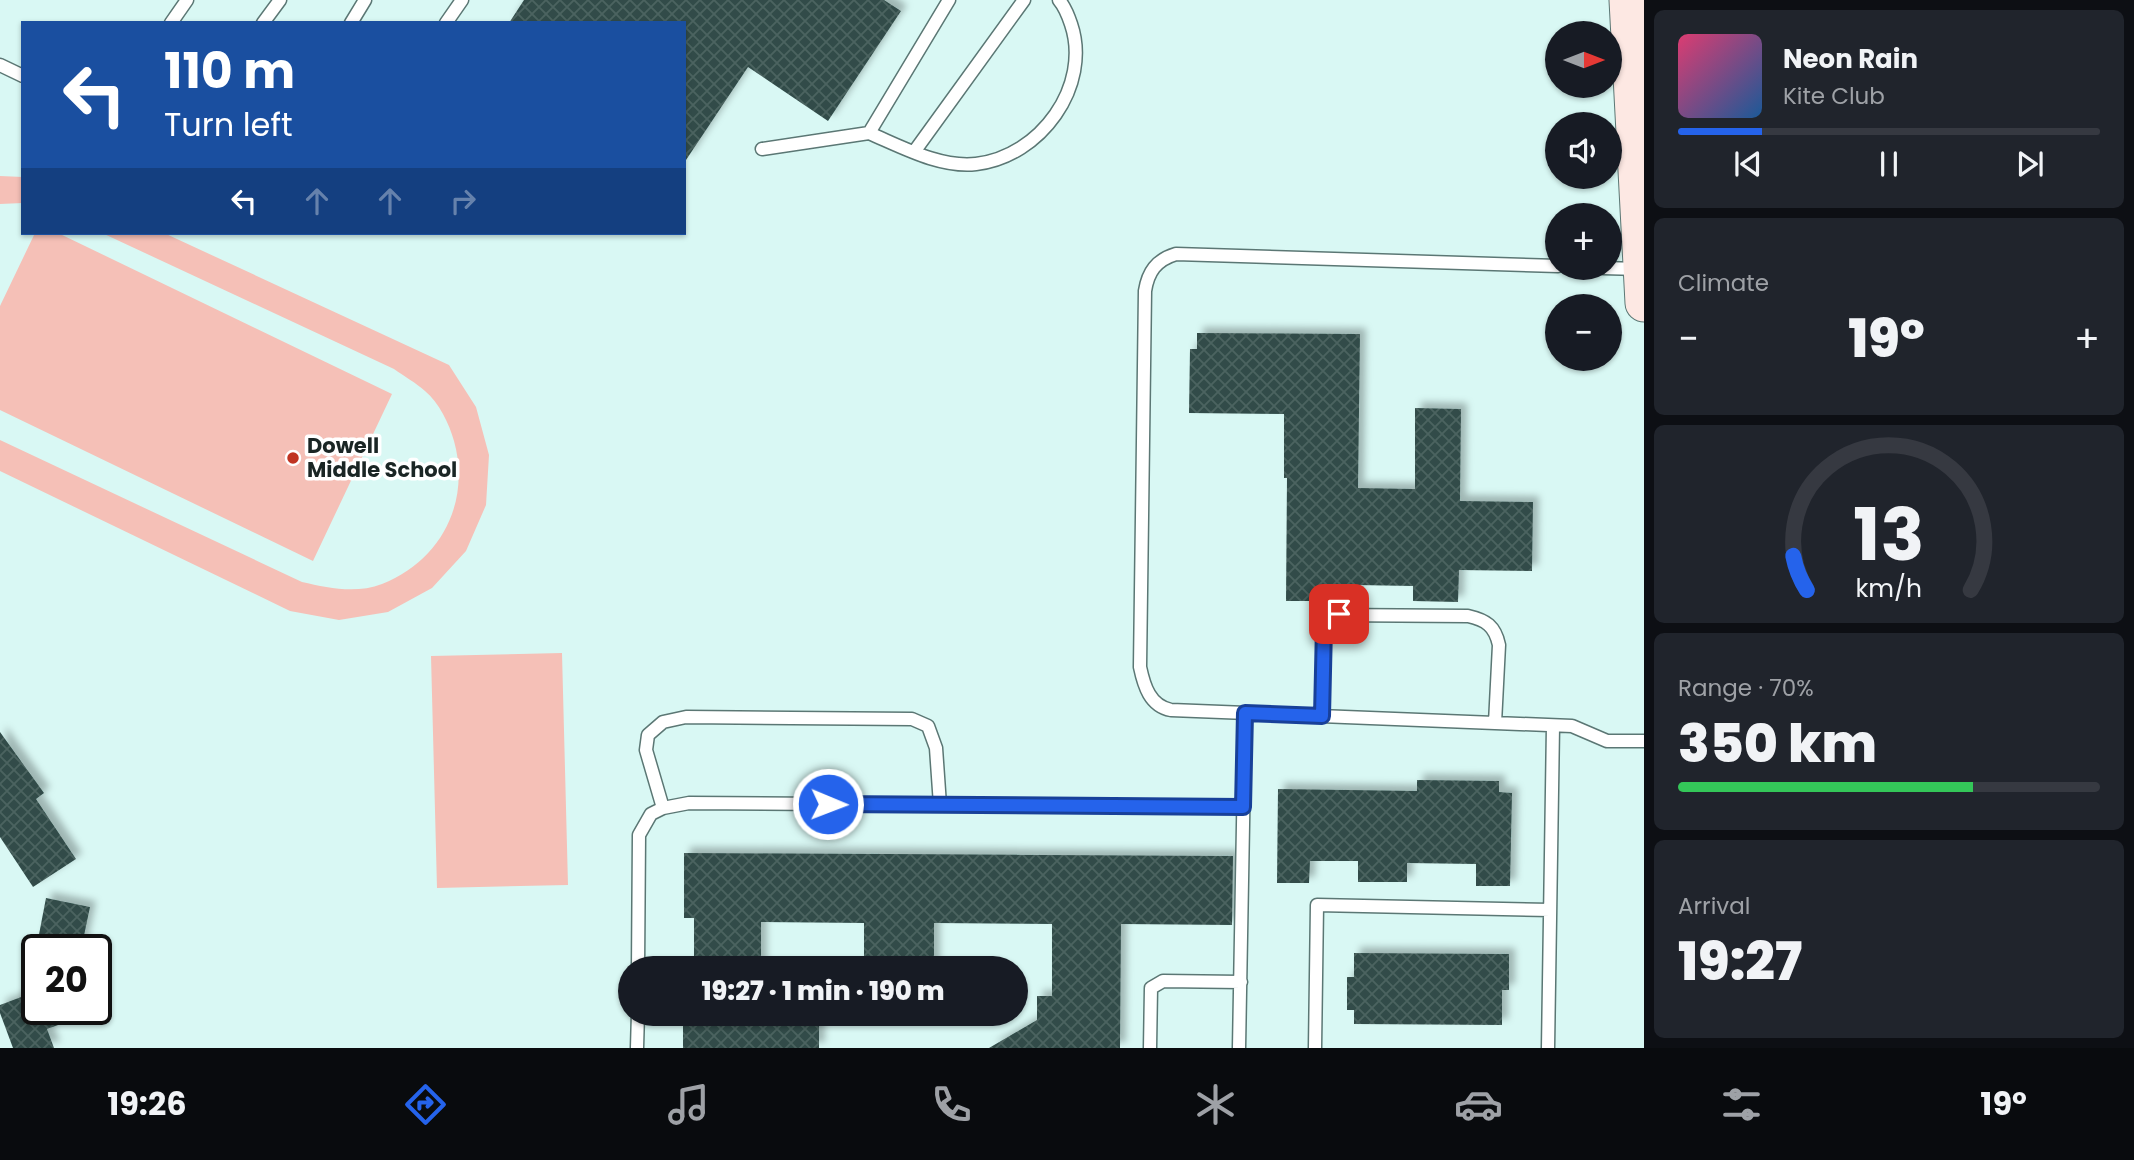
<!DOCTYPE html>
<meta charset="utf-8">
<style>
:root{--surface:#171b24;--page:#20242c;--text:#f1f3f6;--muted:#9ea1a6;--line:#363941;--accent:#2563eb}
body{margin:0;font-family:Poppins,sans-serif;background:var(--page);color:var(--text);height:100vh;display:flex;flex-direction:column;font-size:26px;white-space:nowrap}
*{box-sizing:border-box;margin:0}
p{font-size:23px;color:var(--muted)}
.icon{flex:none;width:38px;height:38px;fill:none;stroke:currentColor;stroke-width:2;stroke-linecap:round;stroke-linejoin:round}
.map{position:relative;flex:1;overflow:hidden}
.details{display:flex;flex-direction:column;gap:10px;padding:10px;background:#0d0f14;width:490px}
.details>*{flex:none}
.top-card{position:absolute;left:21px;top:21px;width:665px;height:214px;border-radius:0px;box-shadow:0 2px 5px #0004;background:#1a4fa0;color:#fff;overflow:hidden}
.needle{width:46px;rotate:90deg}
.buttons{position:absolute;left:1545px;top:21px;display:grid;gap:14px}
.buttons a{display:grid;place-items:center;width:77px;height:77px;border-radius:50%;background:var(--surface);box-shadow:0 2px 5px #0004;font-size:35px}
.speed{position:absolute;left:21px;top:934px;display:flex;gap:14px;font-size:35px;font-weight:700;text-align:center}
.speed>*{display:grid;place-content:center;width:91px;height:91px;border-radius:50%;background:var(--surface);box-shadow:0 2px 5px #0004;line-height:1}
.speed .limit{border:4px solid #111;border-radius:10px;background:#fff;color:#111}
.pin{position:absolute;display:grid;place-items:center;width:60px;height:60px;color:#fff;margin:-30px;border-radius:14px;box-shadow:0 4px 10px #0006}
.me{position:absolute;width:77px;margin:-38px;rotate:91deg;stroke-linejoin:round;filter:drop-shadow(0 0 5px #0008)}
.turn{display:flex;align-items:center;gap:24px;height:147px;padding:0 28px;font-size:32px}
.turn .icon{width:91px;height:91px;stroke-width:2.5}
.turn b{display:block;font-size:49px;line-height:60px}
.lanes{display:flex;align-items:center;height:66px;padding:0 28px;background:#0003;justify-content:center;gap:35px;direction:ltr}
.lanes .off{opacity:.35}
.big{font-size:52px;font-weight:800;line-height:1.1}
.details .card{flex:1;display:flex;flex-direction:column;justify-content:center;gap:10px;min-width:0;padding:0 24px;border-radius:10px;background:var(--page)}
.details .dial{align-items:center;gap:0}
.dial svg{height:182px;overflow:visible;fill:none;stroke:var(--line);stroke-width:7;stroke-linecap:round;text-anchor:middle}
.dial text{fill:var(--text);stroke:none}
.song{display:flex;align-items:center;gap:21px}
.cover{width:84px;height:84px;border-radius:10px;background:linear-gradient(135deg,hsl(340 70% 55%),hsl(210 70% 35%))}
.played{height:7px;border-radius:4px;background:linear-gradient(90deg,var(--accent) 20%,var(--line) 20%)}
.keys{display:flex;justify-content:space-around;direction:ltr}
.heat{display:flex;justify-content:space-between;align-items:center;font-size:38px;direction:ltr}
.charge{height:10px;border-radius:5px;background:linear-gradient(90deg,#34c759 70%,var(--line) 0)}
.trip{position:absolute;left:618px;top:956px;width:410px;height:70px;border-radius:35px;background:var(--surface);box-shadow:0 2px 5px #0004;font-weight:800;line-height:70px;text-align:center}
.tab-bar{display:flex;height:112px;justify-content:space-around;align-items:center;background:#090b0e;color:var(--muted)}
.tab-bar .icon{width:49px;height:49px}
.tab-bar .on{color:var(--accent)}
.tab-bar b{font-size:32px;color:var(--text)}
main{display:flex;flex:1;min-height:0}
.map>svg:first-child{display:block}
</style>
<main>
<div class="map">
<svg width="1644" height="1048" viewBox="0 0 1644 1048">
<defs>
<pattern id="building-cross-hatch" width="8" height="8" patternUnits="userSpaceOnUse" patternTransform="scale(1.75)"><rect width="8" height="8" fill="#314c49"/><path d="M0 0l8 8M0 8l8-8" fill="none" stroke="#4c6360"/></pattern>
<filter id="shadow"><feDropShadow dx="6" dy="-6" stdDeviation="3.5" flood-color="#0004"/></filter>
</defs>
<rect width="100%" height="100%" fill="#d9f8f4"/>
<!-- green -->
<path fill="#f5c0b7" d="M 0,176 L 23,177 L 23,203 L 0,204 Z
M 35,233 L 58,233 L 392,394 L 313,561 L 0,410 L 0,306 Z
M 102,233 L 164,233 L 449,365 L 476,407 L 489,455 L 486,505 L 466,551 L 432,588 L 388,612 L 339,620 L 290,611 L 0,471 L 0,440 L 302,582 C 328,588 356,594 382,584 C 441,561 471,502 454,441 C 449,423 439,403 425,391 C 416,383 404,376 394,369 Z
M 562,653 L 568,885 L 437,888 L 431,656 Z"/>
<!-- building -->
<path fill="url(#building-cross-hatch)" filter="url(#shadow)" d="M 524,0 L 884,0 L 901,11 L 828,121 L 748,67 L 684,163 L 684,23 L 509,23 Z
M 1197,333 L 1360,334 L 1358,488 L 1415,489 L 1415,408 L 1461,409 L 1460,501 L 1533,502 L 1532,571 L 1459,570 L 1458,602 L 1413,601 L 1413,586 L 1356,585 L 1355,601 L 1286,601 L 1287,478 L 1284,478 L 1284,414 L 1189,413 L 1190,349 L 1197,349 Z
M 0,732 L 44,793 L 36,799 L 76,859 L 33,887 L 0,837 Z
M 1417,780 L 1499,781 L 1499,792 L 1512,793 L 1510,886 L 1476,886 L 1476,864 L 1407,863 L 1407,882 L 1358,882 L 1358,861 L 1310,861 L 1309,883 L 1277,883 L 1278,789 L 1417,791 Z
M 684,853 L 1233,856 L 1232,925 L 1121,924 L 1120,1048 L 989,1048 L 1037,1020 L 1037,996 L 1052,996 L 1052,924 L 934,923 L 934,968 L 864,968 L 864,923 L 761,922 L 761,968 L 694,968 L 694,918 L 684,918 Z
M 46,898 L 90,907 L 81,950 L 36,950 Z
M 1354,953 L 1509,954 L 1509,990 L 1502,990 L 1502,1025 L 1354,1024 L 1354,1010 L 1347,1010 L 1347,977 L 1354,977 Z
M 37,991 L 37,1010 L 94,1010 L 94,1012 L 47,1029 L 54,1048 L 13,1048 L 0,1013 L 0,1005 Z
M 683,1013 L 819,1013 L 819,1048 L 683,1048 Z"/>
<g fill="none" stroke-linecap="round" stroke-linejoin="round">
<defs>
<path id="service" d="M 949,0 L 869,133 C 902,147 940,168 976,164 C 1040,157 1092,86 1071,24 C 1068,15 1065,7 1059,0
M 171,23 L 187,0
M 263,23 L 280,0
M 351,23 L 365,0
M 446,23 L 462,0
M 0,65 L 23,76
M 762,149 L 869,133
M 914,152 L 1024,0
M 1558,266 L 1176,254 C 1156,260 1148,272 1145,291 L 1140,667 C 1144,686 1150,706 1171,710 L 1572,726 L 1607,741 L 1644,741
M 1603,268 L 1639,269
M 1322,716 L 1324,626 L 1331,615 L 1468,616 C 1486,620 1495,626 1499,645 L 1495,723
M 663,808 L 646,750 L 648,735 L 663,722 L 686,717 L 912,719 L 928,726 L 936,748 L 940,805
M 638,968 L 639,835 L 651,814 L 663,808 L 689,803 L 1243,807
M 637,1048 L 638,1013
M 1150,1048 L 1151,988 L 1163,981 L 1241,982
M 1239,1048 L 1245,713
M 1315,1048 L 1317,905 L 1550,910
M 1548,1048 L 1553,726"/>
<path id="secondary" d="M 1628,0 L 1644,303"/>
</defs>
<!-- service casing -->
<use href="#service" stroke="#5b7774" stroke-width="15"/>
<!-- secondary casing -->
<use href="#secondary" stroke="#5b7774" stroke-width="39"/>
<!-- service -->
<use href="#service" stroke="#fff" stroke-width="12"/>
<!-- secondary -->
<use href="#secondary" stroke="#fde8e3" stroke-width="37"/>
</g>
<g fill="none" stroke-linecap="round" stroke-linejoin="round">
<defs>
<path id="route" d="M 828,804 L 1243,807 L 1245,713 L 1322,716 L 1324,626 L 1331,615 L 1339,614"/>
</defs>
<!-- route casing -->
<use href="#route" stroke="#184099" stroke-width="18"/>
<!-- route -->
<use href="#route" stroke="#2563eb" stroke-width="12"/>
</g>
<!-- markers -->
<circle fill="#c03422" stroke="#fff" stroke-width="2.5" cx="293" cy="458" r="7"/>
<g text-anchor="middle" stroke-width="7" stroke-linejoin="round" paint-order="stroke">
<!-- poi labels -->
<g font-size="21" font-weight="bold" fill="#1a2524" stroke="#fff" text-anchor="start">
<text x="307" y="453">Dowell<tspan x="307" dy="24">Middle School</tspan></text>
</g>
</g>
</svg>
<div class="buttons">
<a><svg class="needle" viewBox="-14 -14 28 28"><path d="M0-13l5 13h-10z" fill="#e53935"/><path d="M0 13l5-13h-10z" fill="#9ea1a6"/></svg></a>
<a><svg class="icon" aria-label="sound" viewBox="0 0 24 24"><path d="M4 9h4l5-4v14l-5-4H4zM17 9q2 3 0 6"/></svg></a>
<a>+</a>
<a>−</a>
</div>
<div class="speed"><div class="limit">20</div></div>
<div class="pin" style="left:1339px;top:614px;background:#d93025"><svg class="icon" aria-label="arrive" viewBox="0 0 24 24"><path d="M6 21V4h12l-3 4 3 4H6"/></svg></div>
<svg class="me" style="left:828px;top:804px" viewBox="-20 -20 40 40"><circle r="17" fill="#2563eb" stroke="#fff" stroke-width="3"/><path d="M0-11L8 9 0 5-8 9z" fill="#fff"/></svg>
<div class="trip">19:27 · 1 min · 190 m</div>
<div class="top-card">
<div class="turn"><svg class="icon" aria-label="left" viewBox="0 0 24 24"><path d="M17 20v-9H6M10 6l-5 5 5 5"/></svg><div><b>110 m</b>Turn left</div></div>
<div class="lanes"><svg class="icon" aria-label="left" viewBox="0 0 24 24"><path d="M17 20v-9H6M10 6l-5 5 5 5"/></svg><svg class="icon off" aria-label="ahead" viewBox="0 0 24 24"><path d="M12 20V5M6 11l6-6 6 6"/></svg><svg class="icon off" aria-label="ahead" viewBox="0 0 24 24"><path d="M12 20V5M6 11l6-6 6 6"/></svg><svg class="icon off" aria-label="right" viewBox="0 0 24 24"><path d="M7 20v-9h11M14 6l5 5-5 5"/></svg></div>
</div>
</div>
<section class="details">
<div class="card">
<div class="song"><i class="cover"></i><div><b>Neon Rain</b><p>Kite Club</p></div></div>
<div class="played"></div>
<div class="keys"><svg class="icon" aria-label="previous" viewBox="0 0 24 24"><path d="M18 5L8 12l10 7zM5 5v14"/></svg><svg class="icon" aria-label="pause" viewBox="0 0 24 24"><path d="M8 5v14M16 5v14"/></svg><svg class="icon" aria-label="next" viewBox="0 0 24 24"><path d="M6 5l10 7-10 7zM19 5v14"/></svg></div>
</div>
<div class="card"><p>Climate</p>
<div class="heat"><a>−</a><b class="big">19°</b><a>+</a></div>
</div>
<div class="card dial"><svg viewBox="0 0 100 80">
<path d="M14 69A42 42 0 1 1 86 69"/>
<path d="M14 69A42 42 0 0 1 8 54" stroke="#2563eb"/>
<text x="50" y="56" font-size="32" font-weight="700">13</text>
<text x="50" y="72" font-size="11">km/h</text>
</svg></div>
<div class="card"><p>Range · 70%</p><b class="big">350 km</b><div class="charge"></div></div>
<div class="card"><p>Arrival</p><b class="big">19:27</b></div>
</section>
</main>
<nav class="tab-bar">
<b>19:26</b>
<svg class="icon on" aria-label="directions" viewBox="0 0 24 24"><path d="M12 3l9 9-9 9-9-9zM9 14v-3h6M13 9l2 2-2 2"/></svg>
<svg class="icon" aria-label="music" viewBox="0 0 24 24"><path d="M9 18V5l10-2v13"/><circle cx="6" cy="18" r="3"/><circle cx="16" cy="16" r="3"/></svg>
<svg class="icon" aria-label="phone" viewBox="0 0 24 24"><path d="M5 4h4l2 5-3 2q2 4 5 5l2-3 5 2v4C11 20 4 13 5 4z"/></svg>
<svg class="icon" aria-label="climate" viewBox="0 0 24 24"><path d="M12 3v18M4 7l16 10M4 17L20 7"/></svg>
<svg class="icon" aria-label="car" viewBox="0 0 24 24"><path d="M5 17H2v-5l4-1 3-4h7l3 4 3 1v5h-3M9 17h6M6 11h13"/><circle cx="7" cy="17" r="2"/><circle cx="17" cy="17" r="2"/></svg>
<svg class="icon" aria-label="filters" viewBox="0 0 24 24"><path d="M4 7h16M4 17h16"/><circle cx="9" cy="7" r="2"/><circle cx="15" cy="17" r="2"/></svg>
<b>19°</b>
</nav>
